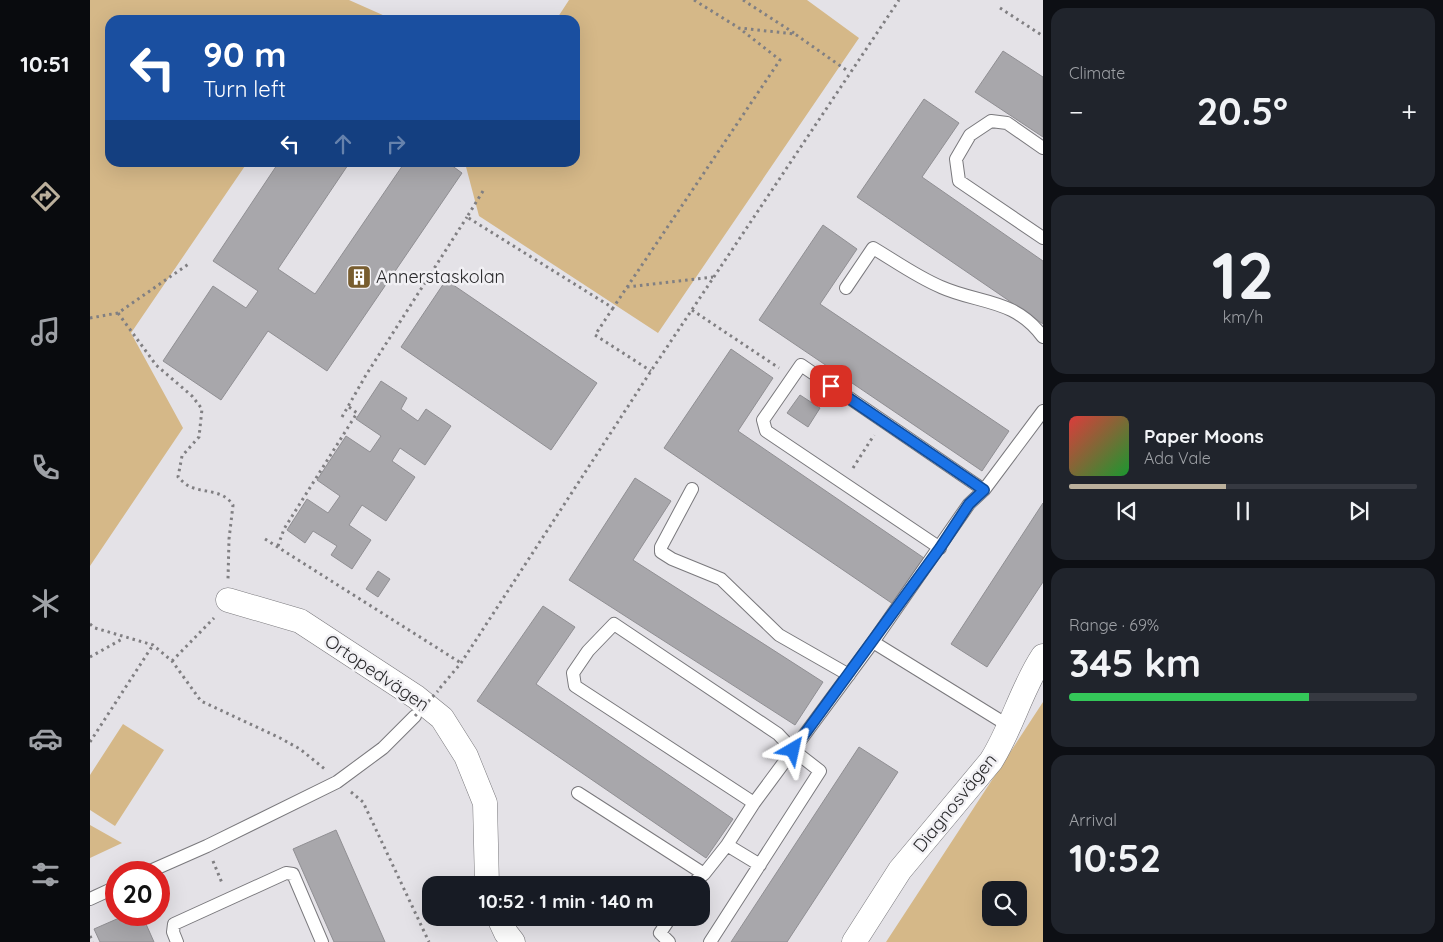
<!DOCTYPE html>
<meta charset="utf-8">
<style>
:root{--surface:#171b24;--page:#20242c;--text:#f1f3f6;--muted:#9ea1a6;--line:#363941;--accent:#bbb09c}
body{margin:0;font-family:Quicksand,sans-serif;background:var(--page);color:var(--text);height:100vh;display:flex;flex-direction:column;font-size:19px;white-space:nowrap}
*{box-sizing:border-box;margin:0}
p{font-size:16px;color:var(--muted)}
.icon{flex:none;width:28px;height:28px;fill:none;stroke:currentColor;stroke-width:2;stroke-linecap:round;stroke-linejoin:round}
.map{position:relative;flex:1;overflow:hidden}
.details{display:flex;flex-direction:column;gap:8px;padding:8px;background:#0d0f14;width:400px}
.details>*{flex:none}
.banner{position:absolute;left:15px;top:15px;width:475px;height:152px;border-radius:15px;box-shadow:0 5px 20px #0002;background:#1a4fa0;color:#fff;overflow:hidden}
.buttons{position:absolute;left:892px;top:881px;display:grid;gap:10px}
.buttons a{display:grid;place-items:center;width:45px;height:45px;border-radius:10px;background:var(--surface);box-shadow:0 5px 20px #0002;font-size:25px}
.speed{position:absolute;left:15px;top:861px;display:flex;gap:10px;font-size:25px;font-weight:700;text-align:center}
.speed>*{display:grid;place-content:center;width:65px;height:65px;border-radius:50%;background:var(--surface);box-shadow:0 5px 20px #0002;line-height:1}
.speed .limit{border:8px solid #d22;background:#fff;color:#111}
.pin{position:absolute;display:grid;place-items:center;width:42px;height:42px;color:#fff;margin:-21px;border-radius:10px;box-shadow:0 2px 8px #0006}
.me{position:absolute;width:55px;margin:-28px;rotate:36deg;stroke-linejoin:round;filter:drop-shadow(0 0 4px #0008)}
.turn{display:flex;align-items:center;gap:18px;height:105px;padding:0 15px;font-size:22px}
.turn .icon{width:65px;height:65px;stroke-width:2.5}
.turn b{display:block;font-size:35px;line-height:42px}
.lanes{display:flex;align-items:center;height:48px;padding:0 15px;background:#0003;justify-content:center;gap:25px;direction:ltr}
.lanes .off{opacity:.35}
.big{font-size:38px;font-weight:800;line-height:1.1}
.details .widget{flex:1;display:flex;flex-direction:column;justify-content:center;gap:8px;min-width:0;padding:0 18px;border-radius:15px;background:var(--page)}
.details .dial{align-items:center;gap:0}
.dial b{font-size:65px;line-height:1}
.song{display:flex;align-items:center;gap:15px}
.cover{width:60px;height:60px;border-radius:8px;background:linear-gradient(135deg,hsl(0 70% 55%),hsl(130 70% 35%))}
.played{height:5px;border-radius:2px;background:linear-gradient(90deg,var(--accent) 45%,var(--line) 45%)}
.keys{display:flex;justify-content:space-around;direction:ltr}
.heat{display:flex;justify-content:space-between;align-items:center;font-size:28px;direction:ltr}
.charge{height:8px;border-radius:4px;background:linear-gradient(90deg,#34c759 69%,var(--line) 0)}
.trip{position:absolute;left:332px;top:876px;width:288px;height:50px;border-radius:15px;background:var(--surface);box-shadow:0 5px 20px #0002;font-weight:800;line-height:50px;text-align:center}
main{display:flex;flex:1;min-height:0}
.tab-bar{display:flex;flex-direction:column;width:90px;justify-content:space-around;align-items:center;background:#090b0e;color:var(--muted)}
.tab-bar .icon{width:35px;height:35px}
.tab-bar .selected{color:var(--accent)}
.tab-bar b{font-size:22px;color:var(--text)}
.map>svg:first-child{display:block}
</style>
<main>
<nav class="tab-bar">
<b>10:51</b>
<svg class="icon selected" aria-label="directions" viewBox="0 0 24 24"><path d="M12 3l9 9-9 9-9-9zM9 14v-3h6M13 9l2 2-2 2"/></svg>
<svg class="icon" aria-label="music" viewBox="0 0 24 24"><path d="M9 18V5l10-2v13"/><circle cx="6" cy="18" r="3"/><circle cx="16" cy="16" r="3"/></svg>
<svg class="icon" aria-label="phone" viewBox="0 0 24 24"><path d="M5 4h4l2 5-3 2q2 4 5 5l2-3 5 2v4C11 20 4 13 5 4z"/></svg>
<svg class="icon" aria-label="climate" viewBox="0 0 24 24"><path d="M12 3v18M4 7l16 10M4 17L20 7"/></svg>
<svg class="icon" aria-label="car" viewBox="0 0 24 24"><path d="M5 17H2v-5l4-1 3-4h7l3 4 3 1v5h-3M9 17h6M6 11h13"/><circle cx="7" cy="17" r="2"/><circle cx="17" cy="17" r="2"/></svg>
<svg class="icon" aria-label="filters" viewBox="0 0 24 24"><path d="M4 7h16M4 17h16"/><circle cx="9" cy="7" r="2"/><circle cx="15" cy="17" r="2"/></svg>
</nav>
<div class="map">
<svg width="953" height="942" viewBox="0 0 953 942">
<rect width="100%" height="100%" fill="#e4e2e7"/>
<!-- green -->
<path fill="#d5b888" fill-rule="evenodd" d="M 0,0 L 259,0 L 304,20 L 20,20 L 20,162 L 157,163 L 41,333 L 93,428 L 0,566 Z
M 479,0 L 717,0 L 769,38 L 568,333 L 389,216 L 375,163 L 485,162 L 485,20 L 466,20 Z
M 953,702 L 953,942 L 796,942 ZM 901,890 L 929,890 L 929,918 L 901,918 Z
M 33,724 L 74,750 L 25,826 L 0,810 L 0,775 Z
M 0,825 L 32,843 L 0,858 Z"/>
<!-- building -->
<path fill="#a8a7ab" stroke="#908f93" d="M 913,51 L 953,77 L 953,137 L 885,92 Z
M 834,99 L 869,123 L 832,177 L 953,261 L 953,324 L 767,197 Z
M 189,162 L 260,162 L 188,269 L 225,294 L 315,162 L 357,162 L 372,173 L 237,371 L 178,331 L 131,400 L 73,361 L 123,286 L 156,308 L 168,291 L 123,261 Z
M 733,225 L 767,249 L 730,304 L 919,431 L 892,471 L 669,320 Z
M 356,280 L 507,383 L 461,450 L 311,347 Z
M 641,349 L 683,378 L 648,431 L 834,558 L 803,604 L 574,448 Z
M 291,381 L 317,398 L 311,409 L 328,421 L 336,409 L 361,426 L 335,465 L 310,448 L 302,461 L 325,477 L 296,521 L 272,505 L 259,525 L 281,540 L 262,569 L 241,555 L 247,546 L 223,531 L 215,543 L 197,530 L 217,499 L 238,513 L 250,496 L 227,480 L 256,436 L 280,452 L 291,436 L 266,419 Z
M 710,395 L 730,408 L 718,427 L 697,413 Z
M 545,478 L 581,501 L 543,560 L 733,682 L 705,725 L 479,580 Z
M 953,503 L 953,582 L 897,667 L 861,644 Z
M 288,571 L 300,579 L 288,597 L 276,589 Z
M 453,606 L 485,627 L 446,684 L 643,819 L 616,858 L 387,701 Z
M 769,747 L 808,772 L 697,942 L 641,942 Z
M 246,830 L 295,942 L 244,942 L 203,849 Z
M 36,915 L 52,915 L 64,942 L 10,942 L 4,929 Z"/>
<g fill="none" stroke-linecap="round" stroke-linejoin="round">
<defs>
<path id="service" d="M 953,148 L 917,123 L 901,121 L 880,135 L 866,159 L 869,181 L 953,238
M 756,288 L 783,248 C 805,261 827,277 851,287 C 889,304 924,298 953,337
M 602,489 L 571,547 L 571,552 L 582,559 L 631,579 L 689,635 L 759,675
M 850,548 L 676,431 L 673,420 L 711,365 L 894,490
M 783,642 L 879,504 L 894,490 L 953,411
M 488,793 L 614,874
M 664,803 L 637,845 L 670,865
M 58,872 L 117,846 L 247,782 L 293,748 L 325,716
M 601,885 L 614,874 L 637,845
M 0,899 L 26,887
M 87,942 L 83,932 L 84,924 L 196,873 L 203,874 L 232,942
M 579,942 L 570,933 L 580,918
M 620,942 L 730,771 L 703,750 L 688,734 L 524,624 L 498,651 L 483,673 L 485,686 L 664,803 L 783,642 L 919,726"/>
<path id="minor" d="M 138,600 L 210,621 L 326,697 L 352,718 L 376,756 L 395,803 L 397,885
M 409,918 L 416,933 L 423,942
M 764,942 L 810,870 L 901,761 C 922,728 931,689 953,656"/>
</defs>
<!-- service casing -->
<use href="#service" stroke="#7a797d" stroke-width="14"/>
<!-- minor casing -->
<use href="#minor" stroke="#7a797d" stroke-width="25"/>
<!-- path -->
<path stroke="#807f82" stroke-width="3" stroke-dasharray="2.5 4" stroke-linecap="butt" d="M 604,0 L 649,28 L 705,34 L 759,72
M 653,0 L 704,33
M 910,8 L 953,36
M 393,191 L 377,217 L 523,308 L 690,60 L 649,28
M 537,287 L 623,277
M 523,308 L 505,335 L 561,371
M 602,310 L 689,368
M 28,313 L 66,365 L 102,396 L 112,409 L 109,437 L 92,456 L 88,477 C 91,480 94,483 97,485 C 112,494 132,488 143,505 L 139,539 L 138,579
M 0,318 L 28,313 L 100,263
M 252,417 L 276,375 L 377,217
M 763,468 L 784,435
M 175,539 L 371,663
M 188,546 L 194,529 L 267,413 L 259,407
M 0,624 L 5,628 L 63,645 L 82,661 L 111,701 L 190,738 L 210,749 L 236,770
M 0,657 L 34,638
M 82,661 L 124,618
M 350,688 L 371,663 L 561,371 L 809,0
M 0,742 L 63,645
M 261,792 L 273,802 L 339,942
M 123,861 L 132,883
M 0,936 L 3,942"/>
<!-- service -->
<use href="#service" stroke="#fff" stroke-width="12"/>
<!-- minor -->
<use href="#minor" stroke="#fff" stroke-width="24"/>
<!-- path-bridge -->
<path stroke="#807f82" stroke-width="3" stroke-dasharray="2.5 4" stroke-linecap="butt" d="M 325,716 L 348,691"/>
</g>
<g fill="none" stroke-linecap="round" stroke-linejoin="round">
<defs>
<path id="route" d="M 703,750 L 850,548 L 879,504 L 894,490 L 741,386"/>
</defs>
<!-- route casing -->
<use href="#route" stroke="#114b97" stroke-width="12"/>
<!-- route -->
<use href="#route" stroke="#1a73e8" stroke-width="9"/>
</g>
<!-- icons -->
<defs>
<symbol id="building-square" viewBox="-11 -11 22 22"><rect x="-9" y="-9" width="18" height="18" rx="4" fill="#785d2f" stroke="#f1f0f4"/><path d="M-4-6H4V6H1V3H-1V6H-4ZM-2.5-4.3h1.7v1.8h-1.7ZM.8-4.3h1.7v1.8H.8ZM-2.5-1h1.7V.8h-1.7ZM.8-1h1.7V.8H.8Z" fill="#fff"/></symbol>
</defs>
<g fill-rule="evenodd">
<use href="#building-square" x="255" y="263" width="28" height="28"/>
</g>
<g text-anchor="middle" stroke-width="5" stroke-linejoin="round" paint-order="stroke">
<!-- poi labels -->
<g font-size="18" fill="#2a2a2c" stroke="#f1f0f4" text-anchor="start">
<text x="286" y="283">Annerstaskolan</text>
</g>
<!-- street labels -->
<g font-size="18" fill="#2a2a2c" stroke="#f1f0f4">
<text transform="translate(287 673) rotate(34)" y="6">Ortopedvägen</text>
<text transform="translate(865 803) rotate(-51)" y="6">Diagnosvägen</text>
</g>
</g>
</svg>
<div class="buttons">
<a><svg class="icon" aria-label="search" viewBox="0 0 24 24"><circle cx="10" cy="10" r="6"/><path d="M15 15l6 6"/></svg></a>
</div>
<div class="speed"><div class="limit">20</div></div>
<div class="pin" style="left:741px;top:386px;background:#d93025"><svg class="icon" aria-label="arrive" viewBox="0 0 24 24"><path d="M6 21V4h12l-3 4 3 4H6"/></svg></div>
<svg class="me" style="left:703px;top:750px" viewBox="-20 -20 40 40"><path d="M0-17L14 15 0 8-14 15z" fill="#1a73e8" stroke="#fff" stroke-width="4"/></svg>
<div class="trip">10:52 · 1 min · 140 m</div>
<div class="banner">
<div class="turn"><svg class="icon" aria-label="left" viewBox="0 0 24 24"><path d="M17 20v-9H6M10 6l-5 5 5 5"/></svg><div><b>90 m</b>Turn left</div></div>
<div class="lanes"><svg class="icon" aria-label="left" viewBox="0 0 24 24"><path d="M17 20v-9H6M10 6l-5 5 5 5"/></svg><svg class="icon off" aria-label="ahead" viewBox="0 0 24 24"><path d="M12 20V5M6 11l6-6 6 6"/></svg><svg class="icon off" aria-label="right" viewBox="0 0 24 24"><path d="M7 20v-9h11M14 6l5 5-5 5"/></svg></div>
</div>
</div>
<section class="details">
<div class="widget"><p>Climate</p>
<div class="heat"><a>−</a><b class="big">20.5°</b><a>+</a></div>
</div>
<div class="widget dial"><b>12</b><p>km/h</p></div>
<div class="widget">
<div class="song"><i class="cover"></i><div><b>Paper Moons</b><p>Ada Vale</p></div></div>
<div class="played"></div>
<div class="keys"><svg class="icon" aria-label="previous" viewBox="0 0 24 24"><path d="M18 5L8 12l10 7zM5 5v14"/></svg><svg class="icon" aria-label="pause" viewBox="0 0 24 24"><path d="M8 5v14M16 5v14"/></svg><svg class="icon" aria-label="next" viewBox="0 0 24 24"><path d="M6 5l10 7-10 7zM19 5v14"/></svg></div>
</div>
<div class="widget"><p>Range · 69%</p><b class="big">345 km</b><div class="charge"></div></div>
<div class="widget"><p>Arrival</p><b class="big">10:52</b></div>
</section>
</main>
